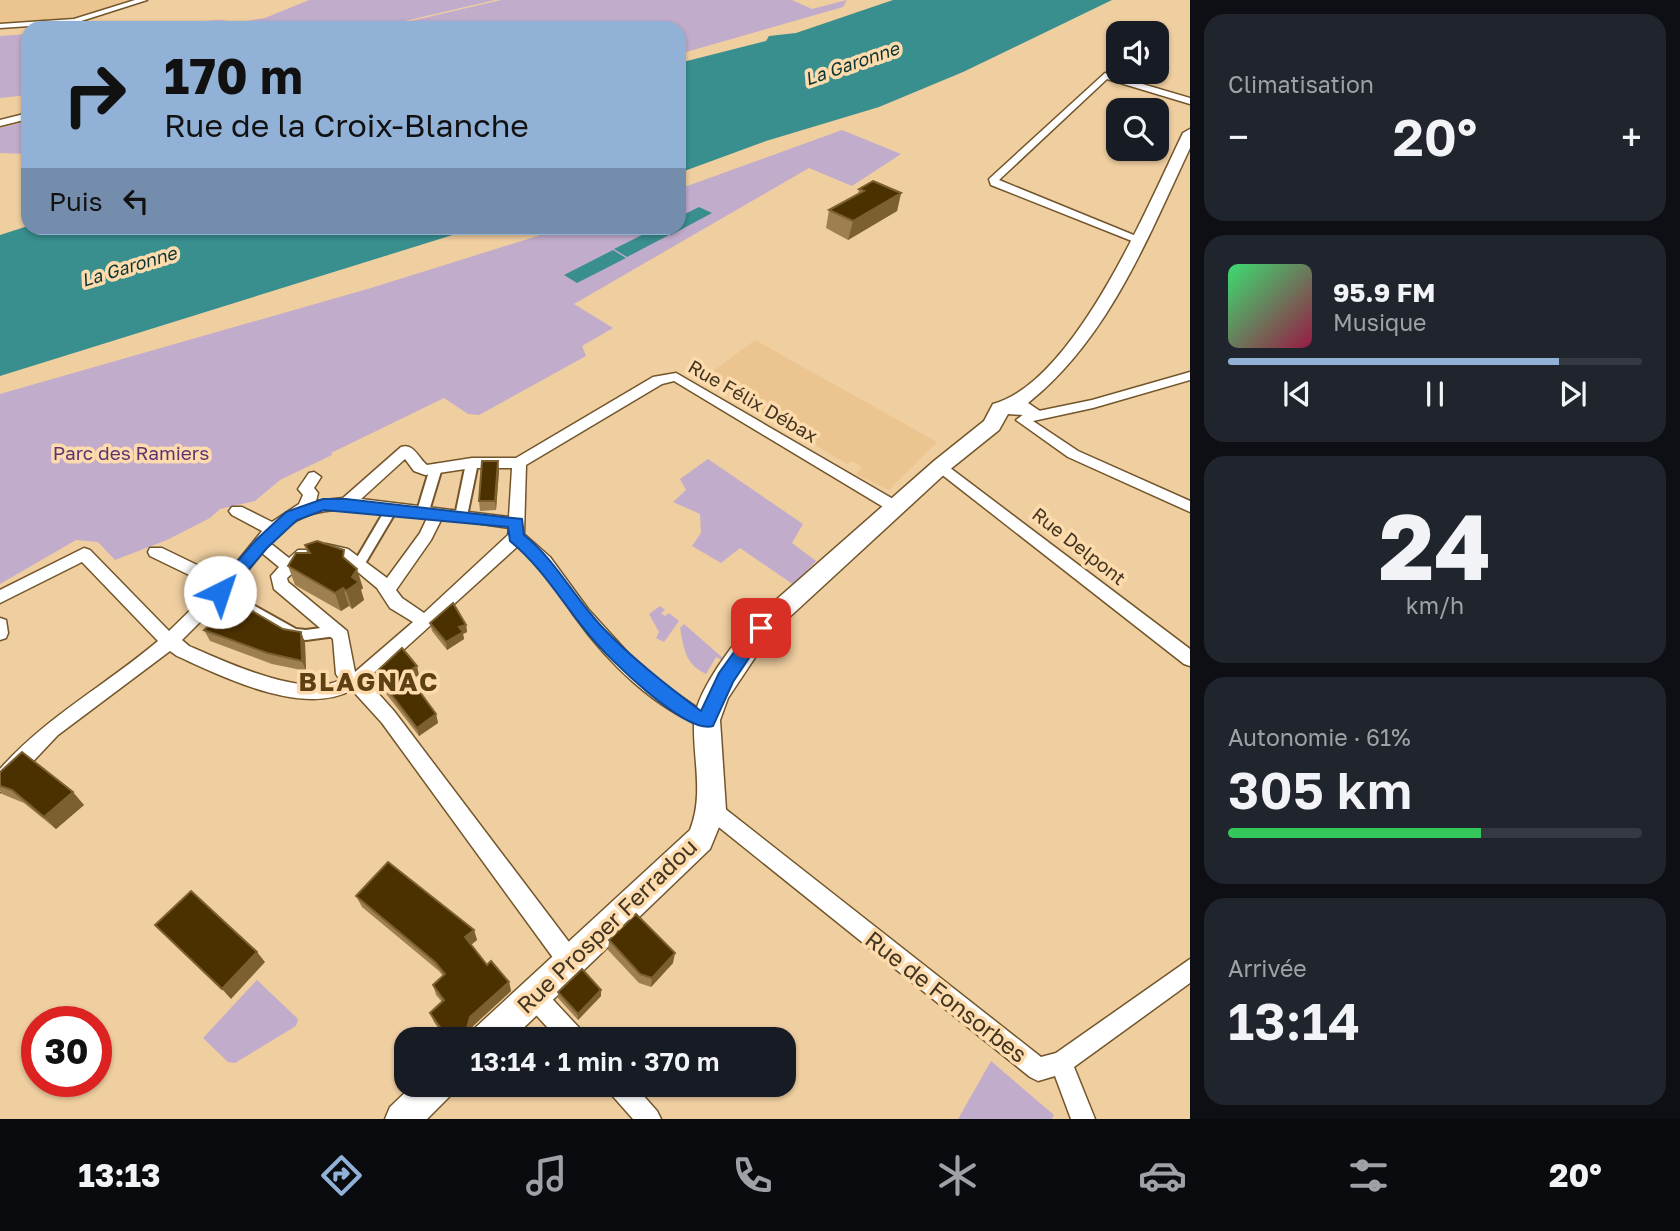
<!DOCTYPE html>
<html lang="fr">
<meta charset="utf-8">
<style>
:root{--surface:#171b24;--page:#20242c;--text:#f1f3f6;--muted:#9ea1a6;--line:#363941;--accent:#91b1d7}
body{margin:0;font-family:"Golos Text",sans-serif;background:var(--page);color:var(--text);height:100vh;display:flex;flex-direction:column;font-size:26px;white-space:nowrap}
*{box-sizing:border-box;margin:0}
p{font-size:23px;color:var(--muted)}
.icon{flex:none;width:38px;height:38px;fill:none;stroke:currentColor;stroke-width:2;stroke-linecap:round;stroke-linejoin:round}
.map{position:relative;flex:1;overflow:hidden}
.drawer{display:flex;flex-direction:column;gap:14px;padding:14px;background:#0d0f14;width:490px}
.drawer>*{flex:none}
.banner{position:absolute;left:21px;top:21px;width:665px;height:214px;border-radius:21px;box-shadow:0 2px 5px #0004;background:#91b1d7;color:#111;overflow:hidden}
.tools{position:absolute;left:1106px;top:21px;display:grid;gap:14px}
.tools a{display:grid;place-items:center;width:63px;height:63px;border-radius:14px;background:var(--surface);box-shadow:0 2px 5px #0004;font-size:35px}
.speed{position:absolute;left:21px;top:1006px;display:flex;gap:14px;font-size:35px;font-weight:700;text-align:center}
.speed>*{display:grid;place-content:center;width:91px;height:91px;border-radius:50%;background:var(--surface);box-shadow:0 2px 5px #0004;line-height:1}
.speed .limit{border:10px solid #d22;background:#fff;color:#111}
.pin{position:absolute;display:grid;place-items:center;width:60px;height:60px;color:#fff;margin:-30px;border-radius:14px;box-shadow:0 4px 10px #0006}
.me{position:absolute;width:77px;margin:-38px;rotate:41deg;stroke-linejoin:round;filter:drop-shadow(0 0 5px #0008)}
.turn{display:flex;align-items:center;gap:24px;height:147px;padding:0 28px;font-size:32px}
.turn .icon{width:91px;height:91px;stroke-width:2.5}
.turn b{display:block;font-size:49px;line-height:60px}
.then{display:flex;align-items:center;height:66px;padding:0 28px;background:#0003;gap:14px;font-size:26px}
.big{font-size:52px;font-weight:600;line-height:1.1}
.drawer .card{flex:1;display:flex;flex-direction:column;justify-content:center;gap:10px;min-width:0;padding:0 24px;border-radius:21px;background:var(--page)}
.drawer .dial{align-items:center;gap:0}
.dial b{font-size:91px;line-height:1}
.song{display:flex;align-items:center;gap:21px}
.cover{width:84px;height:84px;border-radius:10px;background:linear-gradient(135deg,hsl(140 70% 55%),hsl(340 70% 35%))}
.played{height:7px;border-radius:4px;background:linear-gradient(90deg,var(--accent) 80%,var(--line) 80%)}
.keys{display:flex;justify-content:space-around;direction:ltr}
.heat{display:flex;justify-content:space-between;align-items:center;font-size:38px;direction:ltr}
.charge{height:10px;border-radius:5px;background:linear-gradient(90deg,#34c759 61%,var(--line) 0)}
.trip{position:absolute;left:394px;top:1027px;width:402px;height:70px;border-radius:21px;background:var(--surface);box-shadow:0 2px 5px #0004;font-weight:600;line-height:70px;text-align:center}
.dock{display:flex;height:112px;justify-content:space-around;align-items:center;background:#090b0e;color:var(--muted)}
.dock .icon{width:49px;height:49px}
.dock .active{color:var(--accent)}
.dock b{font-size:32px;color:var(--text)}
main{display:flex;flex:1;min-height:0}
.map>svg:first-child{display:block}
</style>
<main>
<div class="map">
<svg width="1190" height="1119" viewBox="0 0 1190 1119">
<rect width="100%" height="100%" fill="#efcea0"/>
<!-- built -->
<path fill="#ebc490" d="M 0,0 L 136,0 L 78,18 L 0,24 Z
M 755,340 L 937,442 L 889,490 L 856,474 L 862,467 L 852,461 L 847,464 L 704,378 Z"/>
<!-- green -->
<path fill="#c2accc" d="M 309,0 L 495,0 L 375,28 L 95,28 L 219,20 L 240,22 L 265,18 Z
M 501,0 L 792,0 L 812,9 L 847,0 L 843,7 L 679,54 L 679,28 L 381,28 Z
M 28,34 L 28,95 L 0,98 L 0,36 Z
M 28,121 L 28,154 L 0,153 L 0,128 Z
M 842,130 L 901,154 L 852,186 L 809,168 L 574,304 L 613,328 L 582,346 L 586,356 L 479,415 L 468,414 L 444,398 L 331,453 L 332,455 L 280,480 L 255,501 L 220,509 L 210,518 L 167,540 L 115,560 L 98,542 L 76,540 L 0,584 L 0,394 L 371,288 L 563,228 L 679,228 L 679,189 Z
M 708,459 L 803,524 L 792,543 L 816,561 L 794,585 L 740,548 L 721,563 L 692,546 L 701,533 L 700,514 L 673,502 L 686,490 L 680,479 Z
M 660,606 L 665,610 L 661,613 L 665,616 L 669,613 L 679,621 L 664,642 L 656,638 L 659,632 L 649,614 Z
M 684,624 L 723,658 L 722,660 L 716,657 L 706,674 C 685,664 684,649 680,628 Z
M 257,980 L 298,1019 L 296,1026 L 235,1063 L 228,1062 L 203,1038 Z
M 991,1061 L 1054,1115 L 1052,1119 L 958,1119 Z"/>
<!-- water -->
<path fill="#398e8e" d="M 893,0 L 1112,0 L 963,72 L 879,107 L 766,141 L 679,173 L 679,63 L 766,41 L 769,36 L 796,33 Z
M 699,207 L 712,213 L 671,235 L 658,228 L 679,228 L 679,217 Z
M 28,226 L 28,228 L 475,228 L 0,376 L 0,235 Z
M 656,228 L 669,235 L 627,257 L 614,249 Z
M 613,250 L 626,258 L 577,283 L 564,275 Z"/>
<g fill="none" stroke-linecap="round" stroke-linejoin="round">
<defs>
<path id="pedestrian" d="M 472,459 L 478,463 L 467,516 L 461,520 L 455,516 L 466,463 Z
M 436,464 L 442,468 L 429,511 L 423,515 L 417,511 L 430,468 Z
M 392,504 L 398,508 L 363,567 L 355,567 L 353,564 L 355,561 L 388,505 Z
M 221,587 L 296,629 L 306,630 L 336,626 L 341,627 L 343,631 L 341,635 L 336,636 L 306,640 L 289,638 L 217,595 L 215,592 L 217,589 Z"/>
<path id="minor" d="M 135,0 L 147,0 L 75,23 L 0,28 L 0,24 L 74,19 Z
M 1105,73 L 1190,98 L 1190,104 L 1107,79 L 999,180 L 1141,238 L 1143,240 L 1137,243 L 991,185 L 989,179 Z
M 28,113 L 28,119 L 0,126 L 0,120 Z
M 1190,372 L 1190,380 L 1093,408 L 1033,421 L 1078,451 L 1190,501 L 1190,512 L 1068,457 L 1016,420 L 1024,414 L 1092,400 Z
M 676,373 L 900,503 L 902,507 L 900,511 L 890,511 L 674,381 L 662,384 L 526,465 L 524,534 L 550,557 L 588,609 L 628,653 L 664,685 L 699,709 L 713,714 L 716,720 L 713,726 L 707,728 C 655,709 607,662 575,617 C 558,592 544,563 518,546 L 368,682 L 394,711 L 578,954 L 581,962 L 578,970 L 570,973 L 562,970 L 382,723 L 352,690 C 302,717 224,677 177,656 L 170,651 L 58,735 L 7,789 L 0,792 L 0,769 C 46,717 106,685 158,641 L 82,562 L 0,603 L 0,590 L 84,548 L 90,550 L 169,631 L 214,587 L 150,556 L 148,552 L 150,548 L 162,548 L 224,578 L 262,531 L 232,515 L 229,511 L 232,507 L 242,507 L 272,522 L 299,504 L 303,495 L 298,489 L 309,473 L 314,472 L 321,477 L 314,488 L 318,493 L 316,501 L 343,498 L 401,447 C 414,443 418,458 427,465 L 472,458 L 516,458 L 653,377 ZM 405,459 L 414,471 L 425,475 L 472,468 L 512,468 L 509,517 L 361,499 ZM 349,509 L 428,516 L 420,533 L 387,578 L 348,549 L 326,544 L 318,550 L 320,554 L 338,558 L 353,568 L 377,588 L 390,608 L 413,622 L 355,672 L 347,631 L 288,582 L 287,578 L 310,558 L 312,554 L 310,550 L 298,550 L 289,558 L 270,543 C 293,516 315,510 349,509 ZM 442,518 L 509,528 L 508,535 L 424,613 L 402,598 L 396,590 L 431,540 ZM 262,553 L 279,567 L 271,576 L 274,589 L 333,639 L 336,674 L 340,680 C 305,699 223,661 189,646 L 182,640 L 232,590 Z
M 941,461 L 1190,649 L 1190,666 L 1184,664 L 936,470 L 934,466 L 936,462 Z
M 0,618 L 6,620 L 8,633 L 6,638 L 0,640 Z
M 712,801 L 719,804 L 1041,1057 L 1056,1053 L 1190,959 L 1190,983 L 1074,1067 L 1095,1119 L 1071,1119 L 1055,1076 L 1038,1081 L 1030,1077 L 705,816 L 702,810 L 705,804 Z
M 534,985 L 542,988 L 583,1032 L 586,1040 L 559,1040 L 526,1004 L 523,996 L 526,988 Z
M 606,1085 L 634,1085 L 657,1111 L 661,1119 L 633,1119 L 610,1093 Z"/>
<path id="secondary" d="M 1190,129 L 1190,148 C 1147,239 1109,338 1028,403 L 1040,411 L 1037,416 L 1008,414 L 999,430 L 948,471 L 770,635 L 728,698 L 720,720 L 726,810 L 710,849 L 511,1040 L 471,1040 L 475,1028 L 690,830 C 704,795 693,760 694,723 C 695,692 733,645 752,621 L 934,461 L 984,421 L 993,404 C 1075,382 1148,205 1183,133 Z
M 413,1085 L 454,1085 L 449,1097 L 427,1119 L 385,1119 L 390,1107 Z"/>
</defs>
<!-- pedestrian casing -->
<use href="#pedestrian" stroke="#72552a" stroke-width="4"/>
<!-- minor casing -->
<use href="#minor" stroke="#72552a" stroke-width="3"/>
<!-- secondary casing -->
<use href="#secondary" stroke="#72552a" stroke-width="3"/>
<!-- pedestrian -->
<use href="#pedestrian" fill="#fff" fill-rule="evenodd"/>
<!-- minor -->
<use href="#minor" fill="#fff" fill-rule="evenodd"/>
<!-- secondary -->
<use href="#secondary" fill="#fff" fill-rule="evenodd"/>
</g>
<!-- wall -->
<path fill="#9e8050" d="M 859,189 L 901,193 L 897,211 L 848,240 L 826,228 L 829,210 L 858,195 Z
M 499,471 L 496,510 L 480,511 L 479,501 Z
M 305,545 L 347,560 L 363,588 L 361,590 L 364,600 L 352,609 L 349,606 L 341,611 L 295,585 L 288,566 L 307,553 Z
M 430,623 L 466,625 L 467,632 L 463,634 L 464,639 L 447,650 L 432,631 Z
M 283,629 L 301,632 L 305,643 L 306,671 L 272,664 L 210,641 L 204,630 Z
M 375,673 L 419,675 L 411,680 L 436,714 L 438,723 L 419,736 L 377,682 Z
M 0,772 L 84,805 L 56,829 L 24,803 L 2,794 L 0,791 Z
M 356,896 L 474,930 L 477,940 L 471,945 L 487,965 L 509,982 L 511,991 L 473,1026 L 469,1040 L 446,1040 L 434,1022 L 430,1013 L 442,1002 L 436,995 L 433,985 L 443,976 L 439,971 L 362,907 Z
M 609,940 L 673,963 L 651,987 L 639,983 L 608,950 Z
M 558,992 L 601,996 L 578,1020 L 558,998 Z"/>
<!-- shaded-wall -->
<path fill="#7d6030" d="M 901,193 L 897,211 L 848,240 L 853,221 Z
M 498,461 L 499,471 L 496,510 L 495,501 Z
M 357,569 L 363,588 L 361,590 L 364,600 L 352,609 L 346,591 L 352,577 Z
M 343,588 L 349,606 L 341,611 L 335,593 Z
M 466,625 L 467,632 L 463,634 L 464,639 L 447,650 L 446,642 L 459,627 Z
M 301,632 L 305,643 L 306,671 L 302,661 Z
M 417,666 L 419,675 L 408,681 L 406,673 Z
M 436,714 L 438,723 L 419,736 L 417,728 Z
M 73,792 L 84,805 L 56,829 L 44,817 Z
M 474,930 L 477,940 L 468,947 L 465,937 Z
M 257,952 L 265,962 L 231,999 L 222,989 Z
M 675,953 L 673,963 L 651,987 L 652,978 Z
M 509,982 L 511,991 L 473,1026 L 469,1040 L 457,1040 L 470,1017 Z
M 601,990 L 601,996 L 578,1020 L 578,1014 Z"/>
<!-- building -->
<path fill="#4c3100" stroke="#7d6030" stroke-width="2" d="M 873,181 L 901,193 L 853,221 L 829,210 L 864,191 L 859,189 Z
M 482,461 L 498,461 L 495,501 L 479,501 Z
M 317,541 L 344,550 L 343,557 L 357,569 L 352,577 L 359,582 L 346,591 L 343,588 L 335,593 L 288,566 L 296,553 L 310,553 L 305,545 Z
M 235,601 L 283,629 L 301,632 L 302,661 L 267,653 L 204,630 Z
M 453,603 L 466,625 L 459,627 L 463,632 L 446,642 L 430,623 Z
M 402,648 L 417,666 L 406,673 L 436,714 L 417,728 L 375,673 Z
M 22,752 L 73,792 L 44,817 L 12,790 L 0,786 L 0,772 Z
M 388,862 L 474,930 L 465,937 L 487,965 L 491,961 L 509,982 L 470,1017 L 466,1032 L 457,1040 L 449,1040 L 430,1013 L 444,1000 L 433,985 L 445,974 L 435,962 L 356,896 Z
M 191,891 L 257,952 L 222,989 L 155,925 Z
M 636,914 L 675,953 L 652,978 L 640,974 L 609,940 Z
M 582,969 L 601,990 L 578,1014 L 558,992 Z"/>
<!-- route -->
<path fill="#1a73e8" stroke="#114b97" stroke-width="2" d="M 323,499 L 346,499 L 522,519 L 524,535 C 557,561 575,600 605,630 C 634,660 667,686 701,711 L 719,673 L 755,623 L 767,623 L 769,628 L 733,682 L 713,726 C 686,735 608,658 590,636 C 563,604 543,568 510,541 L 508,527 L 324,510 L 297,520 L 267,548 L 226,596 L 215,596 L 215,587 L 256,540 L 286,512 Z"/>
<g text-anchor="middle" stroke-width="7" stroke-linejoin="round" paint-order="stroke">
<!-- far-water labels -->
<g font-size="18" font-style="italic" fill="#0a3434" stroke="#fddbac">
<text transform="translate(852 64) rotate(-19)" y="6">La Garonne</text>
<text transform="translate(129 267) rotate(-17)" y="6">La Garonne</text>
</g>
<!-- street labels -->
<g font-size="19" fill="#423522" stroke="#fddbac">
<text transform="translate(753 401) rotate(30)" y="7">Rue Félix Débax</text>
<text transform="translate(1079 546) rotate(38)" y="7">Rue Delpont</text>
</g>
<!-- park labels -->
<g font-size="19" fill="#5f3371" stroke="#fddbac">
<text x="131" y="460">Parc des Ramiers</text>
</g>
<!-- near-street labels -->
<g font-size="23" fill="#423522" stroke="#fddbac">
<text transform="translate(607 926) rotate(-44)" y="8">Rue Prosper Ferradou</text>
<text transform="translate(946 997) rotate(38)" y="8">Rue de Fonsorbes</text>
</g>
<!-- district labels -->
<g font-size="26" font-weight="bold" letter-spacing="2" fill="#5d4115" stroke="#fddbac">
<text x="369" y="691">BLAGNAC</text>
</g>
</g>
</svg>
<div class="tools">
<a><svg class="icon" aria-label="sound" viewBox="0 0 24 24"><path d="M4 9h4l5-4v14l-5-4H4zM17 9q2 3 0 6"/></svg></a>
<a><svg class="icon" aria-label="search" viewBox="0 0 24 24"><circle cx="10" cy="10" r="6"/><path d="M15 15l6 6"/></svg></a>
</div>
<div class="speed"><div class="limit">30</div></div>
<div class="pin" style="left:761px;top:628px;background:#d93025"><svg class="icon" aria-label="arrive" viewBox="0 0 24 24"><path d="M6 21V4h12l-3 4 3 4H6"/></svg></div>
<svg class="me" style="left:220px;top:592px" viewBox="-20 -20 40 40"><circle r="19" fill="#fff"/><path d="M0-13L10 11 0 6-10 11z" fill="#1a73e8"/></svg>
<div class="trip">13:14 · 1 min · 370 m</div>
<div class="banner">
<div class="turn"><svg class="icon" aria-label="right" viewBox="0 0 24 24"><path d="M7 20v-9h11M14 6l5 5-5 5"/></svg><div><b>170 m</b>Rue de la Croix-Blanche</div></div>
<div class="then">Puis<svg class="icon" aria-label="left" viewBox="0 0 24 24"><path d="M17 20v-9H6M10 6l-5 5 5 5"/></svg></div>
</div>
</div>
<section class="drawer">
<div class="card"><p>Climatisation</p>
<div class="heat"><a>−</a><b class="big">20°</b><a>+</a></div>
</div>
<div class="card">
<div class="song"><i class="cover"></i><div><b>95.9 FM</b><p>Musique</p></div></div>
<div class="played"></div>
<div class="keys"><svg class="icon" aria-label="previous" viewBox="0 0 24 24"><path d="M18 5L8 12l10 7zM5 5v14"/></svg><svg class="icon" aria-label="pause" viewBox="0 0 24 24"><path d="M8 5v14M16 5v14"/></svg><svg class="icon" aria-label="next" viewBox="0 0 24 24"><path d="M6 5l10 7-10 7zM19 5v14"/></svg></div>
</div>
<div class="card dial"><b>24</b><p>km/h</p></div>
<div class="card"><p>Autonomie · 61%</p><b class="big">305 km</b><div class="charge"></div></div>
<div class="card"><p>Arrivée</p><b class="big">13:14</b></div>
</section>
</main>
<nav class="dock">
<b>13:13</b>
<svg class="icon active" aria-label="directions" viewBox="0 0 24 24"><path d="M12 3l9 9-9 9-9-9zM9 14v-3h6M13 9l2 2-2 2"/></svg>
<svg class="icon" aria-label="music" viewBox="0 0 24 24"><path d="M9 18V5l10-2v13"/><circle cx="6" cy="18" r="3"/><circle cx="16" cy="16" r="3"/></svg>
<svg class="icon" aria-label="phone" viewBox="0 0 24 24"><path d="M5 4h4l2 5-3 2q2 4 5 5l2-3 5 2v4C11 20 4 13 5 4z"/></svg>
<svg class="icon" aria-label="climate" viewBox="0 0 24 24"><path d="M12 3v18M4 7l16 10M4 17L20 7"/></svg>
<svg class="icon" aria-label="car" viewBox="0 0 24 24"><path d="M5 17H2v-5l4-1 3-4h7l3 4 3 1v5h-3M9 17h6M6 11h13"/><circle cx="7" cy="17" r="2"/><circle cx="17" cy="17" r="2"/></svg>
<svg class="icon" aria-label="filters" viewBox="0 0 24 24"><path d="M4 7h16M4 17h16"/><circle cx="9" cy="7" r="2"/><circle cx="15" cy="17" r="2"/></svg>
<b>20°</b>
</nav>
